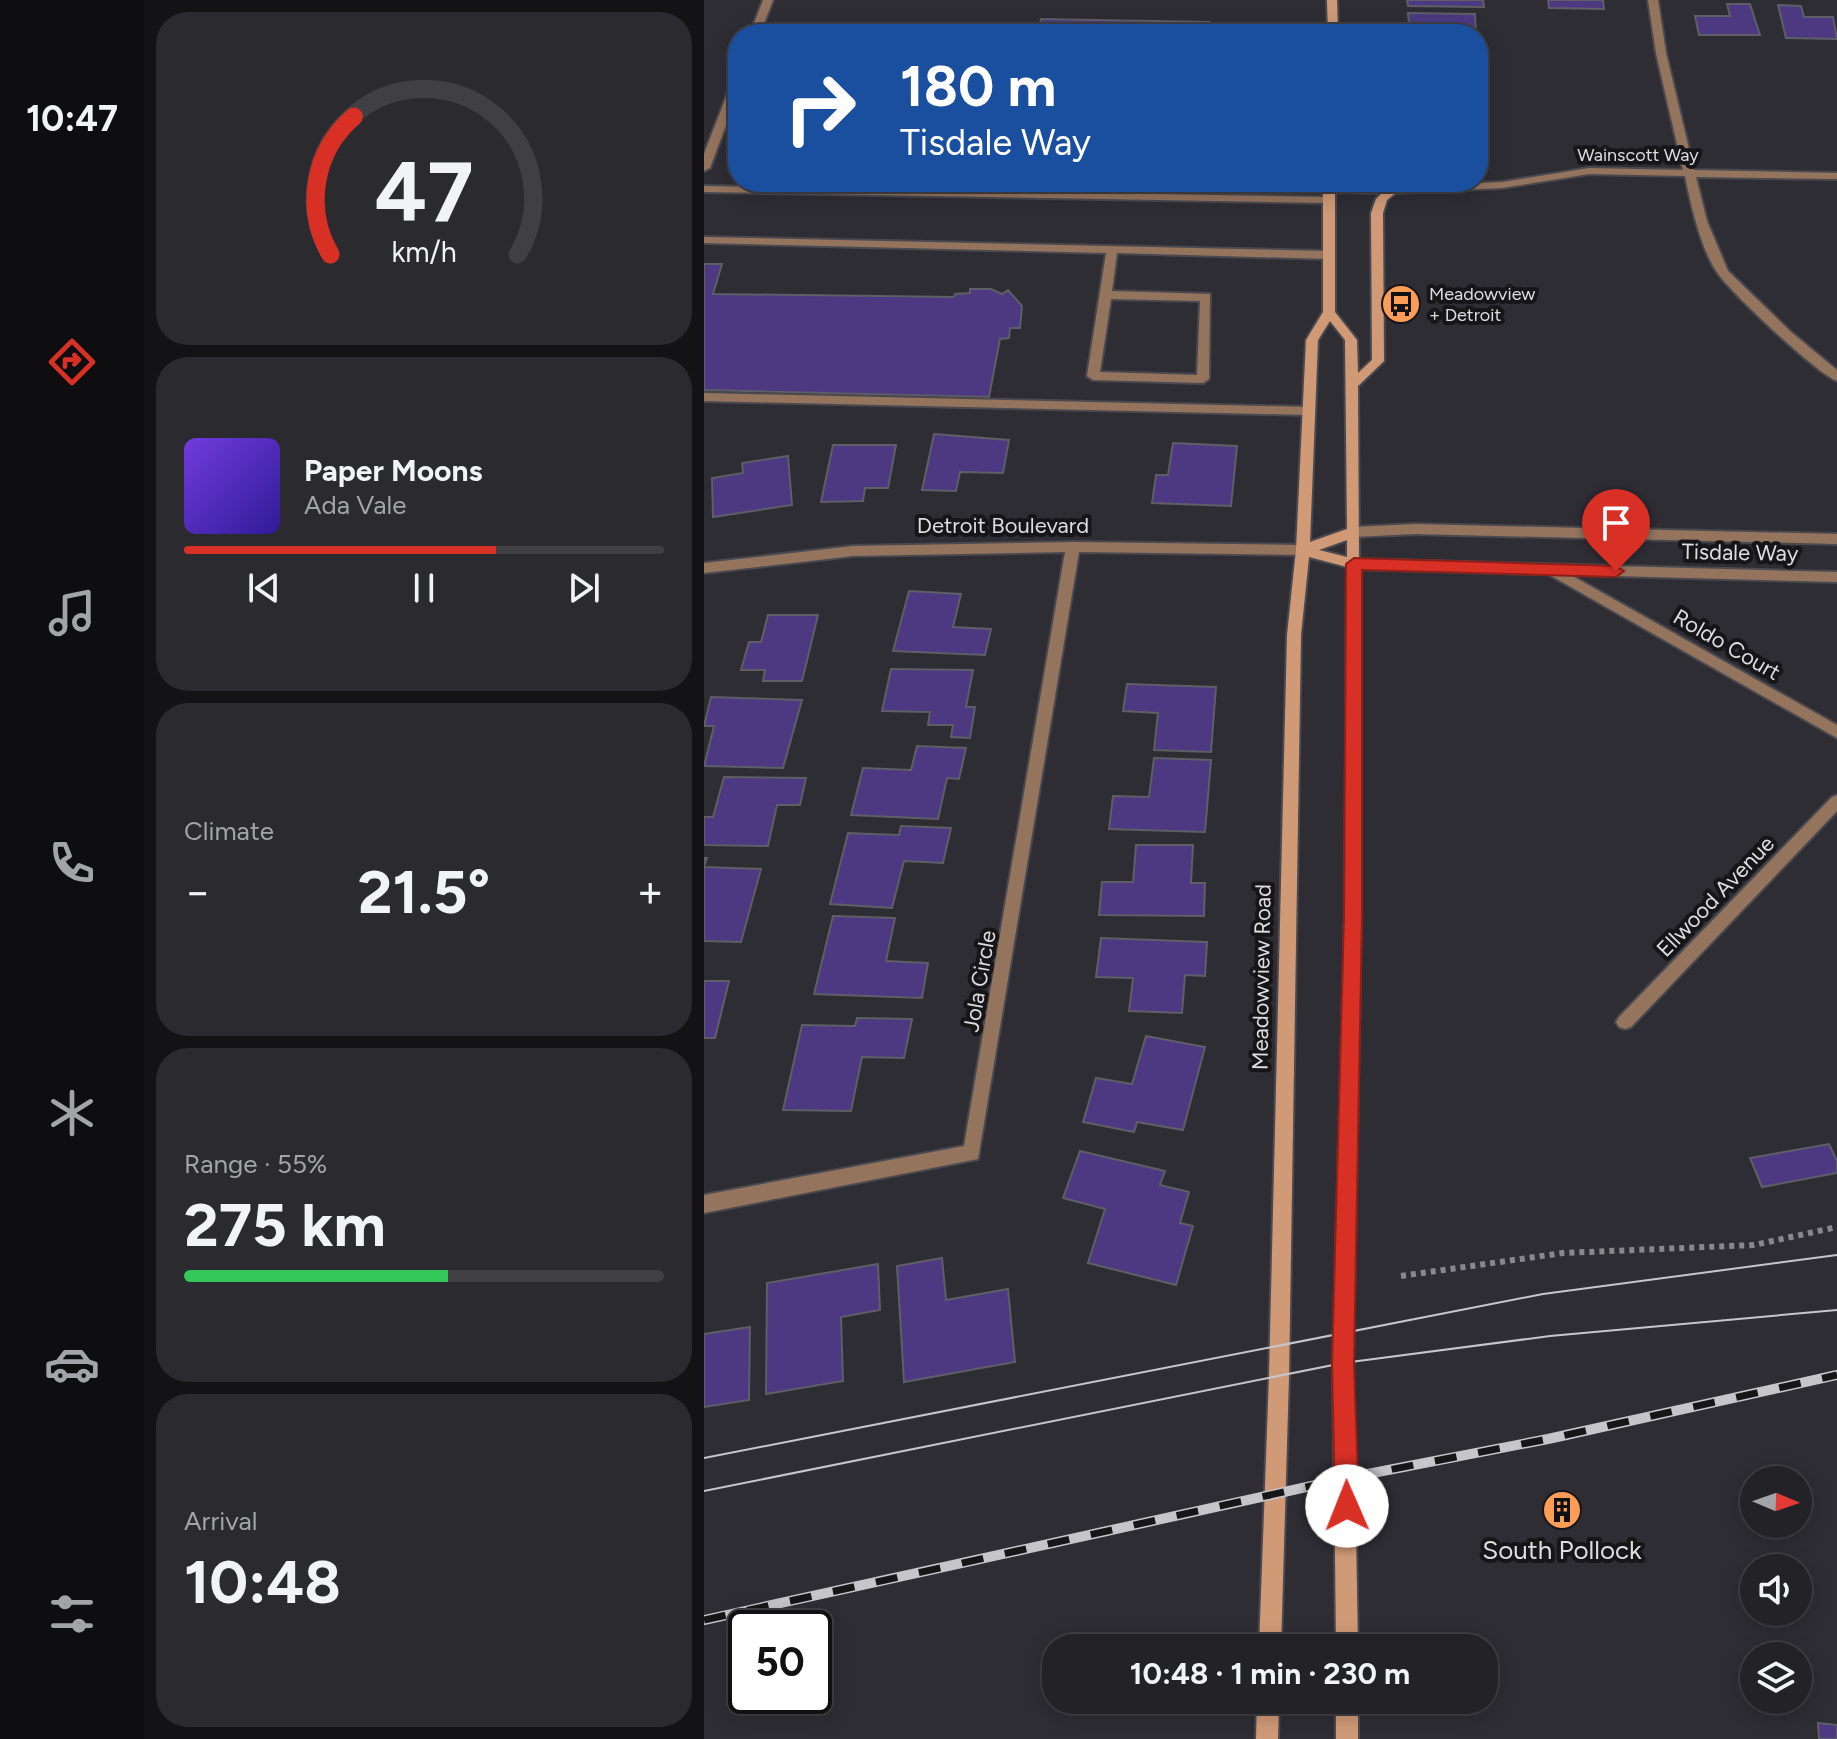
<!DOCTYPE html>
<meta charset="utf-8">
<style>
:root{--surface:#222227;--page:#2a2a2f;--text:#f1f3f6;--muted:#a2a4a7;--line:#3f3f44;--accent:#d93025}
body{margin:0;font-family:Figtree,sans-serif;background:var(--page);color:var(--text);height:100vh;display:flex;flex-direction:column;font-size:30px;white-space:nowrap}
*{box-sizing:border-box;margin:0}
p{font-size:26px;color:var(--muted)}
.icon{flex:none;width:44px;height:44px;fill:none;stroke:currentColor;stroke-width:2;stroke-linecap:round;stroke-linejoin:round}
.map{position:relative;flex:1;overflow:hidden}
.drawer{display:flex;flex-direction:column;gap:12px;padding:12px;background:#131315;width:560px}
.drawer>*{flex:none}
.hud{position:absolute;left:24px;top:24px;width:760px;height:168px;border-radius:32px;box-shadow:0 4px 20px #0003,0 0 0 2px var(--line);background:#1a4fa0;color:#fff;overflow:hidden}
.needle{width:52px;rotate:92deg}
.buttons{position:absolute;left:1036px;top:1466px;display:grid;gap:16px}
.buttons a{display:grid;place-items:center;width:72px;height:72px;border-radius:50%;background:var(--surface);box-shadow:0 4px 20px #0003,0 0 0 2px var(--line);font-size:40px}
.speed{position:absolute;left:24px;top:1610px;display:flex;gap:16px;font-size:40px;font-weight:700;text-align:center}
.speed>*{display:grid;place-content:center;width:104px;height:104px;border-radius:50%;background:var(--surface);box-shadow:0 4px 20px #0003,0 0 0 2px var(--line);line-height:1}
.speed .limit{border:4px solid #111;border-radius:12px;background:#fff;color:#111}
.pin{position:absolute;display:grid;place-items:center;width:68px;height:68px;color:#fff;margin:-82px -34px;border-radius:50% 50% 50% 0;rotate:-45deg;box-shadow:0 0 8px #0007}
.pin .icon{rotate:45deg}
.me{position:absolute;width:88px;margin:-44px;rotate:359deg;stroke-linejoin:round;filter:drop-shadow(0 0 6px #0008)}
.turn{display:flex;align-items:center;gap:28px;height:168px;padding:0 40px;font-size:36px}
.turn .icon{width:104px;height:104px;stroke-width:2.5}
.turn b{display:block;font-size:56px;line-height:68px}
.big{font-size:60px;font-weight:700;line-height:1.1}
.drawer .widget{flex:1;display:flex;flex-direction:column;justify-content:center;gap:12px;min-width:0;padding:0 28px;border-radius:32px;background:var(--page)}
.drawer .dial{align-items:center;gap:0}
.dial svg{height:208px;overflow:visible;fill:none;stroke:var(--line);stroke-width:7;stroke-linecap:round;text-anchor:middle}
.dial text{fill:var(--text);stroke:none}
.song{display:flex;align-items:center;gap:24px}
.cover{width:96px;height:96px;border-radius:12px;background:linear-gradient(135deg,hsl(260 70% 55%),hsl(250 70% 35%))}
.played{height:8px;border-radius:4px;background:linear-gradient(90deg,var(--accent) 65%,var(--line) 65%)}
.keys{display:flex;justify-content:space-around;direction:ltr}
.heat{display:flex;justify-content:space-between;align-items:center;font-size:44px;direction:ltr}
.charge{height:12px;border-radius:6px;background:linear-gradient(90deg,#34c759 55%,var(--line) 0)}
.trip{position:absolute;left:338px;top:1634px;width:456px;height:80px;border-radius:32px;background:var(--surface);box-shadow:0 4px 20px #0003,0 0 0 2px var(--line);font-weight:700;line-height:80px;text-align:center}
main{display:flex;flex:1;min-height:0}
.tabs{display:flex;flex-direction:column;width:144px;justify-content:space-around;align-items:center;background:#0e0e10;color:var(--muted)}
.tabs .icon{width:56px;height:56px}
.tabs .selected{color:var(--accent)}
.tabs b{font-size:36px;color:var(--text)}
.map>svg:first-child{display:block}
</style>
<main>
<nav class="tabs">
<b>10:47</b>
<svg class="icon selected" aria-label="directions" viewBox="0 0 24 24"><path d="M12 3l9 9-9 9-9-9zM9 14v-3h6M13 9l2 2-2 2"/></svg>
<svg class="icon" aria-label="music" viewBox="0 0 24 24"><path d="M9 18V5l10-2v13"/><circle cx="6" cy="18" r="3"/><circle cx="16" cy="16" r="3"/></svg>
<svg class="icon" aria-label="phone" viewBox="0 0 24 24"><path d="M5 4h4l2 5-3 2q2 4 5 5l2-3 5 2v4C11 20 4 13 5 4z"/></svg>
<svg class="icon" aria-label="climate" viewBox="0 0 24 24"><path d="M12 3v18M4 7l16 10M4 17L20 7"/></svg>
<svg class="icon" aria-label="car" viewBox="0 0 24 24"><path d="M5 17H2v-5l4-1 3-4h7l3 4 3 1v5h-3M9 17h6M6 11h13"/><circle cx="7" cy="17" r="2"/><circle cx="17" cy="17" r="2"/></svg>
<svg class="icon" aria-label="filters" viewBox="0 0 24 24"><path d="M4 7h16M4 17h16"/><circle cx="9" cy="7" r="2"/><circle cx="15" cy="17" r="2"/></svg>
</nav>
<section class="drawer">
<div class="widget dial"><svg viewBox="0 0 100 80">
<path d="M14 69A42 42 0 1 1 86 69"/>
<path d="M14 69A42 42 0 0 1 23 16" stroke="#d93025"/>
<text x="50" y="56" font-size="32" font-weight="700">47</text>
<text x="50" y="72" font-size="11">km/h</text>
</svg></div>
<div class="widget">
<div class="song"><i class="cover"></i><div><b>Paper Moons</b><p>Ada Vale</p></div></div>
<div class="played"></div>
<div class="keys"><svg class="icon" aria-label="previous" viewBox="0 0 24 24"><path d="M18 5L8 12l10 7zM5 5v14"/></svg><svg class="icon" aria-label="pause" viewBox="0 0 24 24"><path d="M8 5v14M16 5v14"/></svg><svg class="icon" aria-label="next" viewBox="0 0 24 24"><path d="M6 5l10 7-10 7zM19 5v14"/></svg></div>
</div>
<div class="widget"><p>Climate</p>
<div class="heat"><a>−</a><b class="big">21.5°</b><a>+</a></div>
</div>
<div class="widget"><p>Range · 55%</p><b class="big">275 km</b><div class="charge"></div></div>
<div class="widget"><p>Arrival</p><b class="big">10:48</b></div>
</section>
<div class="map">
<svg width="1133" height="1739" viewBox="0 0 1133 1739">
<rect width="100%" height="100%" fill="#2e2d34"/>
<!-- building -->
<path fill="#4c3982" stroke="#5f5e66" stroke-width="2" d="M 703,0 L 779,0 L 780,7 L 704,6 Z
M 844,0 L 899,0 L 900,9 L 845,8 Z
M 1023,4 L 1046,4 L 1056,35 L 995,35 L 991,16 L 1026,16 Z
M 1074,5 L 1097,6 L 1100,17 L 1129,17 L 1133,39 L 1082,38 Z
M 704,13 L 771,14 L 772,34 L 720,34 L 720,25 L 705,24 Z
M 337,19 L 505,22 L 504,34 L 334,34 Z
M 0,264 L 18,264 L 9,294 L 250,297 L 251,294 L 266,293 L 266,289 L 287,289 L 298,294 L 304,290 L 318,306 L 316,328 L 306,328 L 305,338 L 296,339 L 285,397 L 0,390 Z
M 230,434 L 305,440 L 299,473 L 256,472 L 252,491 L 218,490 Z
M 469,443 L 533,446 L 527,506 L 448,503 L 452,475 L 464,475 Z
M 129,445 L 192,445 L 184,488 L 161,488 L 159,501 L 117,502 Z
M 84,456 L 88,505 L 9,517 L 8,478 L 39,473 L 38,463 Z
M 205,591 L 257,594 L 249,627 L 287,629 L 281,655 L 189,651 Z
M 64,615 L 114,615 L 98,681 L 59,681 L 61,670 L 37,670 L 45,642 L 57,642 Z
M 187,669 L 269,670 L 262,707 L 271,707 L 266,738 L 247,737 L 249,725 L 224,725 L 226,712 L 178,711 Z
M 423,684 L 512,687 L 507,752 L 450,750 L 454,713 L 419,711 Z
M 7,697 L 98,700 L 79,768 L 0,766 L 10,726 L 0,726 Z
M 213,746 L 262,748 L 255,779 L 243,778 L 234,819 L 147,815 L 159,768 L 207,770 Z
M 450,758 L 507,760 L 501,832 L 405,829 L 409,796 L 445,797 Z
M 20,777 L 102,778 L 96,805 L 73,805 L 64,846 L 0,845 L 0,817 L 9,817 Z
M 197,826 L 247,828 L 239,863 L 200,861 L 188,908 L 126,904 L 144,833 L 195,835 Z
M 432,845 L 489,845 L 487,883 L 501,883 L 500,916 L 395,915 L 398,882 L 429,882 Z
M 0,858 L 3,858 L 0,867 L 57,869 L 37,942 L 0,941 Z
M 129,916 L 191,918 L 182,961 L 224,963 L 218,998 L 110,994 Z
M 397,938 L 503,942 L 501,976 L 481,975 L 478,1013 L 425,1011 L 429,978 L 392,977 Z
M 0,981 L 25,981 L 11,1038 L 0,1038 Z
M 153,1018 L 208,1019 L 200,1058 L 158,1057 L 147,1111 L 79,1110 L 98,1025 L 151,1026 Z
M 442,1036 L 501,1047 L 479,1130 L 433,1122 L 430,1132 L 379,1122 L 392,1078 L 428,1084 Z
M 1125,1144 L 1133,1161 L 1133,1173 L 1058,1187 L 1046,1158 Z
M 376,1151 L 461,1171 L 456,1185 L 485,1192 L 476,1223 L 489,1226 L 472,1285 L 384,1263 L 401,1209 L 359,1198 Z
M 238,1258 L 242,1300 L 304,1289 L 311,1362 L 200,1382 L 193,1266 Z
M 174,1264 L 176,1310 L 137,1317 L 139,1381 L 62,1394 L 63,1283 Z
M 46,1327 L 45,1400 L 0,1407 L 0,1334 Z
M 867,1497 L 874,1518 L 850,1523 L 843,1503 Z
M 1114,1723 L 1133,1725 L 1133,1739 L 1115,1739 Z"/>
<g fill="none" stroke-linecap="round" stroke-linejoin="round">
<defs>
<path id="lane" d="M 59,0 L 69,0 L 56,34 L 46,34 Z
M 34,76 L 34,93 L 6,168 L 0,171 L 0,154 L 29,79 Z
M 0,186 L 625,197 L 631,200 L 625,203 L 0,192 Z
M 0,237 L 625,251 L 631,255 L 625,259 L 413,253 L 408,291 L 506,294 L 505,379 L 499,383 L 389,380 L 383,376 L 402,253 L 0,243 ZM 407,299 L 496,301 L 493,375 L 396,372 Z
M 0,393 L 604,407 L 610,411 L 604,415 L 0,401 Z
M 849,565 L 1133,725 L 1133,738 L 844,574 L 842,570 L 844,566 Z
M 1133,795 L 1133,811 L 927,1027 L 921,1029 L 915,1027 L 912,1022 L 915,1017 L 1128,797 Z"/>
<path id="street" d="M 944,0 L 954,0 L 962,53 L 990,170 L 1133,173 L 1133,179 L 992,177 L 1003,221 L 1024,271 L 1087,332 L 1133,370 L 1133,381 C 1112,373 1030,295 1015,275 C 997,251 987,205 981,176 L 885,174 L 798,188 L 689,193 L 683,190 L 689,187 L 798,182 L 885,168 L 979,170 L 952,53 Z
M 711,524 L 1133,534 L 1133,544 L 711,534 L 650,537 L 643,532 L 650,527 Z
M 369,542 L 599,545 L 606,550 L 599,555 L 375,552 L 274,1159 L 0,1213 L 0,1195 L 260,1146 L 361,552 L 149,556 L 0,573 L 0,563 L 149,546 Z
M 650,559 L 1133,572 L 1133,582 L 650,569 L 643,564 Z"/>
<path id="secondary" d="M 623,0 L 633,0 L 634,34 L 624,34 Z
M 619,182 L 631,182 L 631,186 L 689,187 L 695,190 L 683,200 L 679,213 L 680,361 L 654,386 L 657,916 L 649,1363 L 654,1648 L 632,1648 L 629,1363 L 641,916 L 643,567 L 605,557 L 597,635 L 585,1376 L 577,1648 L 555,1648 L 565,1376 L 583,635 L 592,550 L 602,340 L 619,312 ZM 631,192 L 678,193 L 672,199 L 667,213 L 668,360 L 654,373 L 653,340 L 631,312 ZM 626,321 L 641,340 L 643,529 L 606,542 L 614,340 ZM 643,540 L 643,557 L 615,550 Z
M 553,1700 L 575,1700 L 574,1739 L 552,1739 Z
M 632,1700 L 654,1700 L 654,1739 L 632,1739 Z"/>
</defs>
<!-- lane casing -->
<use href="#lane" stroke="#4a4950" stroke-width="4"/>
<!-- street casing -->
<use href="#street" stroke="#4a4950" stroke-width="4"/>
<!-- secondary casing -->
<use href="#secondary" stroke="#4a4950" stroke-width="4"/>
<!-- path -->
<path stroke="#87878c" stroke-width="6" stroke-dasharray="5 5" stroke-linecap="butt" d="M 697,1276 L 859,1253 L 1050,1245 L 1133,1227"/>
<!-- lane -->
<use href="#lane" fill="#95745e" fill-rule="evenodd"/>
<!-- street -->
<use href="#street" fill="#95745e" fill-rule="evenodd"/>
<!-- secondary -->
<use href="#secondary" fill="#d09a77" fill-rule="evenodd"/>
<!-- tram -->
<path stroke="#c6c6ca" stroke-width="2" d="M 0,1458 L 839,1294 L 1133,1255
M 0,1491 L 639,1363 L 846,1336 L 1133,1310"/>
<defs>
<path id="rail" d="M 0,1620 L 643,1478 L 844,1439 L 1133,1375"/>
</defs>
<!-- rail casing -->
<use href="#rail" stroke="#c6c6ca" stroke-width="10"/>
<!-- rail -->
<use href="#rail" stroke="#161619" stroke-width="7" stroke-dasharray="22" stroke-linecap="butt"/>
</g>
<!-- route -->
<path fill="#d93025" stroke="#8d1f18" stroke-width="2" d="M 650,558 L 912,566 L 920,571 L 912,577 L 658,570 L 658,916 L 650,1363 L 655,1506 L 651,1514 L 643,1518 L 635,1514 L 631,1506 L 628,1363 L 640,916 L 642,564 Z"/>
<!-- icons -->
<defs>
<symbol id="bus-disc" viewBox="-11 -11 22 22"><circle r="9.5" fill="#fd9c56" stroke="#161619"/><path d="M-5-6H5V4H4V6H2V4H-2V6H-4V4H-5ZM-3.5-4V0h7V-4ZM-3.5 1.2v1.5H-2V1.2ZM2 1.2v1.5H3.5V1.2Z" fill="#111"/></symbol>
<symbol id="building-disc" viewBox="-11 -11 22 22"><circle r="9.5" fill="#fd9c56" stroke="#161619"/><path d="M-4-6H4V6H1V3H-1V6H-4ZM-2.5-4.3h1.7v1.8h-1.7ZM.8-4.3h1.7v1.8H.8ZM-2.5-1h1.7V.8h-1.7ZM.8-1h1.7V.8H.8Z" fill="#111"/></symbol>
</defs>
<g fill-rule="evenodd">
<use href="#bus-disc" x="675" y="282" width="44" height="44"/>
<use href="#building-disc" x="836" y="1488" width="44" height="44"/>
</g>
<g text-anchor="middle" stroke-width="8" stroke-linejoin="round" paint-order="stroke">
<!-- far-street labels -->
<g font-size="18" fill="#dddde1" stroke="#161619">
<text x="934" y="161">Wainscott Way</text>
</g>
<!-- far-poi labels -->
<g font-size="18" fill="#dddde1" stroke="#161619" text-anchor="start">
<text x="725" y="300">Meadowview<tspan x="725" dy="21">+ Detroit</tspan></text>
</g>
<!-- street labels -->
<g font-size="22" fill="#dddde1" stroke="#161619">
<text x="299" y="533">Detroit Boulevard</text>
<text transform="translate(1036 552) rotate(1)" y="8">Tisdale Way</text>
<text transform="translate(1023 644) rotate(30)" y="8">Roldo Court</text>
<text transform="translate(1011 896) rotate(-46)" y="8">Ellwood Avenue</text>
<text transform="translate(557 977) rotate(-89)" y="8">Meadowview Road</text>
<text transform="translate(275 981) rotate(-80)" y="8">Jola Circle</text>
</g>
<!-- near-poi labels -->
<g font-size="26" fill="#dddde1" stroke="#161619">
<text x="858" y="1559">South Pollock</text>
</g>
</g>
</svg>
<div class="buttons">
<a><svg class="needle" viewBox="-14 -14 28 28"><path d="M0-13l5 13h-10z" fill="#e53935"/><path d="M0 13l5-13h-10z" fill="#a2a4a7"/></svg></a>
<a><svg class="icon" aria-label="sound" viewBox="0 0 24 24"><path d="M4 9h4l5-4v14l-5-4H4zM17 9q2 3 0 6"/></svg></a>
<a><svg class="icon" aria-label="layers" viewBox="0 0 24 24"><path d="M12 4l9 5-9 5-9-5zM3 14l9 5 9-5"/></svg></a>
</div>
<div class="speed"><div class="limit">50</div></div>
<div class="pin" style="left:912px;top:571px;background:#d93025"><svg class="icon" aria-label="arrive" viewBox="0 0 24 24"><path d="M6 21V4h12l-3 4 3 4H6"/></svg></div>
<svg class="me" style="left:643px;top:1506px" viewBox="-20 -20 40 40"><circle r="19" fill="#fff"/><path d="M0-13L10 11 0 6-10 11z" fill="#d93025"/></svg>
<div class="trip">10:48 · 1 min · 230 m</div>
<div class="hud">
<div class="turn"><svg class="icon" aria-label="right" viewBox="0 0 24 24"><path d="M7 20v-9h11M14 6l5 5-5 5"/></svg><div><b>180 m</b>Tisdale Way</div></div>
</div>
</div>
</main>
